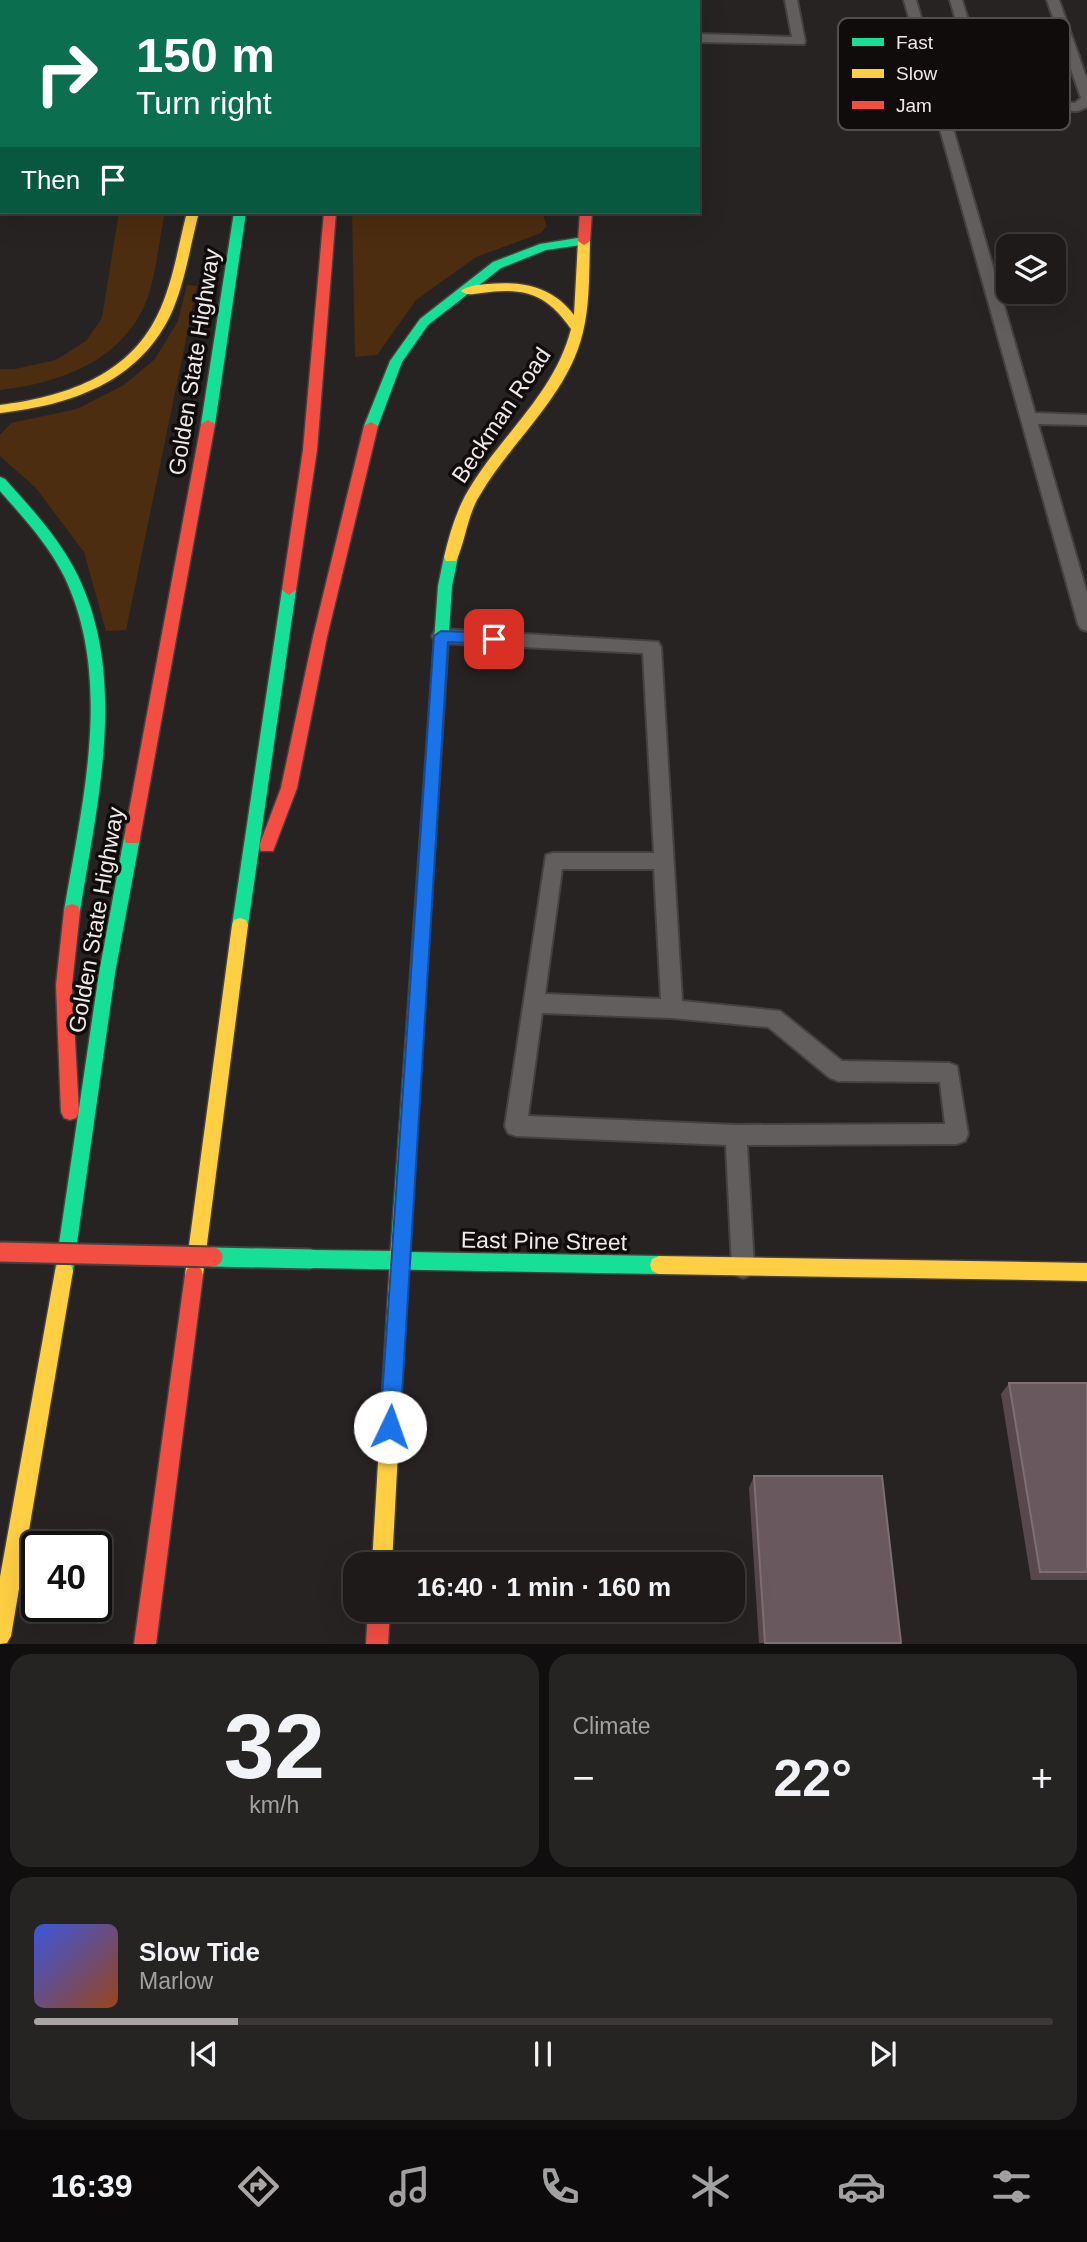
<!DOCTYPE html>
<meta charset="utf-8">
<style>
:root{--surface:#1e1a1a;--page:#262323;--text:#f1f3f6;--muted:#a1a1a2;--line:#3c3839;--accent:#aaa4a4}
body{margin:0;font-family:Helvetica,sans-serif;background:var(--page);color:var(--text);height:100vh;display:flex;flex-direction:column;font-size:26px;white-space:nowrap}
*{box-sizing:border-box;margin:0}
p{font-size:23px;color:var(--muted)}
.icon{flex:none;width:38px;height:38px;fill:none;stroke:currentColor;stroke-width:2;stroke-linecap:round;stroke-linejoin:round}
.map{position:relative;height:1644px;overflow:hidden}
.sheet{display:flex;flex-direction:column;gap:10px;padding:10px;background:#100e0e;flex:1}
.sheet>*{flex:none}
.banner{position:absolute;left:0px;top:0px;width:700px;height:214px;box-shadow:0 7px 28px #0002,0 0 0 2px var(--line);background:#0b6e4f;color:#fff;overflow:hidden}
.fabs{position:absolute;left:996px;top:234px;display:grid;gap:14px}
.fabs a{display:grid;place-items:center;width:70px;height:70px;border-radius:14px;background:var(--surface);box-shadow:0 7px 28px #0002,0 0 0 2px var(--line);font-size:35px}
.speed{position:absolute;left:21px;top:1531px;display:flex;gap:14px;font-size:35px;font-weight:700;text-align:center}
.speed>*{display:grid;place-content:center;width:91px;height:91px;border-radius:50%;background:var(--surface);box-shadow:0 7px 28px #0002,0 0 0 2px var(--line);line-height:1}
.speed .limit{border:4px solid #111;border-radius:10px;background:#fff;color:#111}
.pin{position:absolute;display:grid;place-items:center;width:60px;height:60px;color:#fff;margin:-30px;border-radius:14px;box-shadow:0 4px 10px #0006}
.me{position:absolute;width:77px;margin:-38px;rotate:3deg;stroke-linejoin:round;filter:drop-shadow(0 0 5px #0008)}
.turn{display:flex;align-items:center;gap:24px;height:147px;padding:0 21px;font-size:32px}
.turn .icon{width:91px;height:91px;stroke-width:2.5}
.turn b{display:block;font-size:49px;line-height:60px}
.then{display:flex;align-items:center;height:66px;padding:0 21px;background:#0003;gap:14px;font-size:26px}
.big{font-size:52px;font-weight:700;line-height:1.1}
.sheet .tile{flex:1;display:flex;flex-direction:column;justify-content:center;gap:10px;min-width:0;padding:0 24px;border-radius:21px;background:var(--page)}
.sheet .dial{align-items:center;gap:0}
.dial b{font-size:91px;line-height:1}
.song{display:flex;align-items:center;gap:21px}
.cover{width:84px;height:84px;border-radius:10px;background:linear-gradient(135deg,hsl(230 70% 55%),hsl(20 70% 35%))}
.played{height:7px;border-radius:4px;background:linear-gradient(90deg,var(--accent) 20%,var(--line) 20%)}
.keys{display:flex;justify-content:space-around;direction:ltr}
.heat{display:flex;justify-content:space-between;align-items:center;font-size:38px;direction:ltr}
.sheet .tiles{flex:1;display:grid;gap:10px;grid-template-columns:1fr 1fr}
.tile:last-child{grid-column:span 2}
.trip{position:absolute;left:343px;top:1552px;width:402px;height:70px;border-radius:21px;background:var(--surface);box-shadow:0 7px 28px #0002,0 0 0 2px var(--line);font-weight:700;line-height:70px;text-align:center}
.tabs{display:flex;height:112px;justify-content:space-around;align-items:center;background:#0c0a0a;color:var(--muted)}
.tabs .icon{width:49px;height:49px}
.tabs .active{color:var(--accent)}
.tabs b{font-size:32px;color:var(--text)}
.map>svg:first-child{display:block}
</style>
<div class="map">
<svg width="1087" height="1644" viewBox="0 0 1087 1644">
<rect width="100%" height="100%" fill="#282323"/>
<!-- green -->
<path fill="#4d2d10" d="M 119,212 L 165,212 C 159,239 156,277 146,302 C 121,362 59,383 0,390 L 0,369 L 15,369 L 56,360 L 86,341 L 102,318 Z
M 352,212 L 539,212 L 543,215 L 547,226 L 541,233 L 476,257 L 416,300 L 377,355 L 355,357 Z
M 187,285 L 197,286 L 126,630 L 106,631 L 84,552 L 36,488 L 0,456 L 0,435 L 11,423 L 77,409 L 124,385 L 155,359 L 178,321 Z"/>
<g fill="none" stroke-linecap="round" stroke-linejoin="round">
<defs>
<path id="lane" d="M 490,0 L 502,0 L 502,2 L 490,2 Z
M 673,0 L 685,0 L 686,2 L 674,2 Z
M 785,0 L 797,0 L 805,41 L 804,44 L 698,42 L 698,34 L 792,37 Z
M 904,0 L 916,0 L 1035,413 L 1087,415 L 1087,425 L 1038,424 L 1087,593 L 1087,631 L 1081,629 L 1078,624 Z
M 950,0 L 962,0 L 991,95 L 999,102 L 1075,103 L 1081,98 L 1047,0 L 1059,0 L 1087,79 L 1087,107 L 1078,111 L 991,109 L 978,97 Z
M 441,629 L 658,642 L 661,647 L 682,1001 L 780,1011 L 842,1061 L 949,1063 L 957,1066 L 968,1134 L 965,1141 L 957,1144 L 747,1145 L 754,1267 L 751,1275 L 743,1278 L 735,1275 L 732,1267 L 726,1145 L 516,1136 L 508,1133 L 505,1126 L 546,855 L 553,853 L 654,853 L 643,653 L 441,643 L 435,641 L 432,636 L 435,631 ZM 562,869 L 654,869 L 661,999 L 545,994 ZM 542,1013 L 672,1018 L 768,1027 L 830,1078 L 838,1081 L 940,1082 L 945,1124 L 736,1125 L 528,1116 Z"/>
<path id="fast" d="M 227,0 L 237,0 L 226,2 Z
M 577,0 L 587,0 L 587,2 L 577,2 Z
M 234,212 L 246,212 L 215,424 L 208,428 L 201,424 Z
M 584,237 L 590,241 L 588,244 L 546,250 L 501,268 L 428,325 L 402,362 L 378,426 L 371,430 L 366,429 L 364,426 L 390,361 L 420,319 L 493,262 L 540,244 Z
M 0,477 L 5,479 C 32,509 60,539 78,576 C 128,680 97,803 80,911 L 78,916 L 72,918 L 66,916 L 64,911 C 82,803 114,680 64,576 C 48,544 23,517 0,491 Z
M 451,552 L 458,557 L 452,586 L 409,1245 L 406,1252 L 659,1256 L 666,1259 L 668,1265 L 666,1271 L 659,1274 L 311,1268 L 304,1265 L 302,1259 L 304,1253 L 311,1250 L 393,1251 L 391,1245 L 438,586 L 444,557 Z
M 289,585 L 296,590 L 248,925 L 246,930 L 240,932 L 234,930 L 232,925 L 282,590 Z
M 132,831 L 138,833 L 140,838 L 115,973 L 73,1271 L 71,1277 L 64,1280 L 57,1277 L 55,1271 L 99,973 L 124,838 L 126,833 Z"/>
<path id="slow" d="M 187,212 L 199,212 C 190,246 185,284 170,316 C 137,383 70,405 0,413 L 0,405 C 63,397 127,377 157,316 C 173,284 178,246 187,212 Z
M 584,237 L 590,241 C 589,271 590,303 583,332 C 568,396 512,440 480,495 C 467,515 466,540 456,561 L 446,561 L 444,557 C 449,536 455,515 465,496 C 497,438 554,396 571,329 C 546,293 524,287 481,293 C 473,294 467,296 461,291 C 468,285 478,285 488,284 C 522,281 552,286 574,315 L 578,241 Z
M 240,918 L 246,920 L 248,925 L 203,1275 L 201,1281 L 194,1284 L 187,1281 L 185,1275 L 232,925 L 234,920 Z
M 400,1236 L 407,1239 L 409,1245 L 392,1564 L 372,1564 L 391,1245 L 393,1239 Z
M 659,1256 L 1087,1263 L 1087,1281 L 659,1274 L 652,1271 L 650,1265 L 652,1259 Z
M 64,1262 L 71,1265 L 73,1271 L 11,1636 L 7,1643 L 0,1644 L 0,1577 L 55,1271 L 57,1265 Z"/>
<path id="jam" d="M 327,0 L 337,0 L 338,2 L 328,2 Z
M 324,212 L 336,212 L 317,450 L 296,590 L 289,595 L 282,590 L 303,450 Z
M 580,212 L 592,212 L 590,241 L 584,245 L 578,241 Z
M 208,420 L 215,424 L 140,838 L 138,843 L 126,843 L 124,838 L 201,424 Z
M 371,422 L 378,426 L 327,637 L 297,788 L 275,846 L 273,851 L 261,851 L 259,846 L 281,788 L 313,637 L 364,426 Z
M 72,904 L 78,906 L 80,911 L 72,985 L 79,1112 L 76,1118 L 70,1120 L 64,1118 L 61,1112 L 56,985 L 64,911 L 66,906 Z
M 194,1266 L 201,1269 L 203,1275 L 156,1644 L 134,1644 L 185,1275 L 187,1269 Z
M 368,1610 L 390,1610 L 388,1644 L 366,1644 Z"/>
</defs>
<!-- lane casing -->
<use href="#lane" stroke="#464141" stroke-width="4"/>
<!-- fast casing -->
<use href="#fast" stroke="#464141" stroke-width="3"/>
<!-- slow casing -->
<use href="#slow" stroke="#464141" stroke-width="3"/>
<!-- jam casing -->
<use href="#jam" stroke="#464141" stroke-width="3"/>
<!-- lane -->
<use href="#lane" fill="#625e5e" fill-rule="evenodd"/>
<!-- fast -->
<use href="#fast" fill="#16e098" fill-rule="evenodd"/>
<!-- slow -->
<use href="#slow" fill="#ffcf43" fill-rule="evenodd"/>
<!-- jam -->
<use href="#jam" fill="#f24e42" fill-rule="evenodd"/>
<defs>
<path id="fast-bridge" d="M 213,1257 L 311,1259"/>
<path id="jam-bridge" d="M 0,1252 L 213,1257"/>
</defs>
<!-- fast-bridge casing -->
<use href="#fast-bridge" stroke="#464141" stroke-width="23" stroke-linecap="butt"/>
<!-- jam-bridge casing -->
<use href="#jam-bridge" stroke="#464141" stroke-width="23" stroke-linecap="butt"/>
<!-- fast-bridge -->
<use href="#fast-bridge" stroke="#16e098" stroke-width="19"/>
<!-- jam-bridge -->
<use href="#jam-bridge" stroke="#f24e42" stroke-width="19"/>
</g>
<!-- wall -->
<path fill="#58474d" d="M 1009,1383 L 1087,1383 L 1087,1580 L 1031,1580 L 1001,1394 Z
M 754,1476 L 901,1643 L 759,1643 L 749,1488 Z"/>
<!-- building -->
<path fill="#69595e" stroke="#7e6f73" stroke-width="2" d="M 1009,1383 L 1087,1383 L 1087,1572 L 1040,1572 Z
M 754,1476 L 882,1476 L 901,1643 L 765,1643 Z"/>
<!-- route -->
<path fill="#1a73e8" stroke="#114b97" stroke-width="2" d="M 441,631 L 494,633 L 502,639 L 494,644 L 448,642 L 400,1427 L 397,1434 L 390,1437 L 383,1434 L 380,1427 L 434,636 Z"/>
<g text-anchor="middle" stroke-width="7" stroke-linejoin="round" paint-order="stroke">
<!-- street labels -->
<g font-size="23" fill="#f0e9e9" stroke="#100c0c">
<text transform="translate(194 362) rotate(-81)" y="8">Golden State Highway</text>
<text transform="translate(501 415) rotate(-56)" y="8">Beckman Road</text>
<text transform="translate(96 920) rotate(-80)" y="8">Golden State Highway</text>
<text transform="translate(544 1241) rotate(1)" y="8">East Pine Street</text>
</g>
</g>
<!-- legend -->
<rect x="838" y="18" width="232" height="112" rx="10" fill="#100c0c" stroke="#534e4e" stroke-width="2"/>
<rect x="852" y="38" width="32" height="8" fill="#16e098"/>
<rect x="852" y="69" width="32" height="9" fill="#ffcf43"/>
<rect x="852" y="101" width="32" height="8" fill="#f24e42"/>
<g font-size="19" fill="#f0e9e9">
<text x="896" y="49">Fast</text>
<text x="896" y="80">Slow</text>
<text x="896" y="112">Jam</text>
</g>
</svg>
<div class="fabs">
<a><svg class="icon" aria-label="layers" viewBox="0 0 24 24"><path d="M12 4l9 5-9 5-9-5zM3 14l9 5 9-5"/></svg></a>
</div>
<div class="speed"><div class="limit">40</div></div>
<div class="pin" style="left:494px;top:639px;background:#d93025"><svg class="icon" aria-label="arrive" viewBox="0 0 24 24"><path d="M6 21V4h12l-3 4 3 4H6"/></svg></div>
<svg class="me" style="left:390px;top:1427px" viewBox="-20 -20 40 40"><circle r="19" fill="#fff"/><path d="M0-13L10 11 0 6-10 11z" fill="#1a73e8"/></svg>
<div class="trip">16:40 · 1 min · 160 m</div>
<div class="banner">
<div class="turn"><svg class="icon" aria-label="right" viewBox="0 0 24 24"><path d="M7 20v-9h11M14 6l5 5-5 5"/></svg><div><b>150 m</b>Turn right</div></div>
<div class="then">Then<svg class="icon" aria-label="arrive" viewBox="0 0 24 24"><path d="M6 21V4h12l-3 4 3 4H6"/></svg></div>
</div>
</div>
<section class="sheet">
<div class="tiles">
<div class="tile dial"><b>32</b><p>km/h</p></div>
<div class="tile"><p>Climate</p>
<div class="heat"><a>−</a><b class="big">22°</b><a>+</a></div>
</div>
<div class="tile">
<div class="song"><i class="cover"></i><div><b>Slow Tide</b><p>Marlow</p></div></div>
<div class="played"></div>
<div class="keys"><svg class="icon" aria-label="previous" viewBox="0 0 24 24"><path d="M18 5L8 12l10 7zM5 5v14"/></svg><svg class="icon" aria-label="pause" viewBox="0 0 24 24"><path d="M8 5v14M16 5v14"/></svg><svg class="icon" aria-label="next" viewBox="0 0 24 24"><path d="M6 5l10 7-10 7zM19 5v14"/></svg></div>
</div>
</div>
</section>
<nav class="tabs">
<b>16:39</b>
<svg class="icon active" aria-label="directions" viewBox="0 0 24 24"><path d="M12 3l9 9-9 9-9-9zM9 14v-3h6M13 9l2 2-2 2"/></svg>
<svg class="icon" aria-label="music" viewBox="0 0 24 24"><path d="M9 18V5l10-2v13"/><circle cx="6" cy="18" r="3"/><circle cx="16" cy="16" r="3"/></svg>
<svg class="icon" aria-label="phone" viewBox="0 0 24 24"><path d="M5 4h4l2 5-3 2q2 4 5 5l2-3 5 2v4C11 20 4 13 5 4z"/></svg>
<svg class="icon" aria-label="climate" viewBox="0 0 24 24"><path d="M12 3v18M4 7l16 10M4 17L20 7"/></svg>
<svg class="icon" aria-label="car" viewBox="0 0 24 24"><path d="M5 17H2v-5l4-1 3-4h7l3 4 3 1v5h-3M9 17h6M6 11h13"/><circle cx="7" cy="17" r="2"/><circle cx="17" cy="17" r="2"/></svg>
<svg class="icon" aria-label="filters" viewBox="0 0 24 24"><path d="M4 7h16M4 17h16"/><circle cx="9" cy="7" r="2"/><circle cx="15" cy="17" r="2"/></svg>
</nav>
